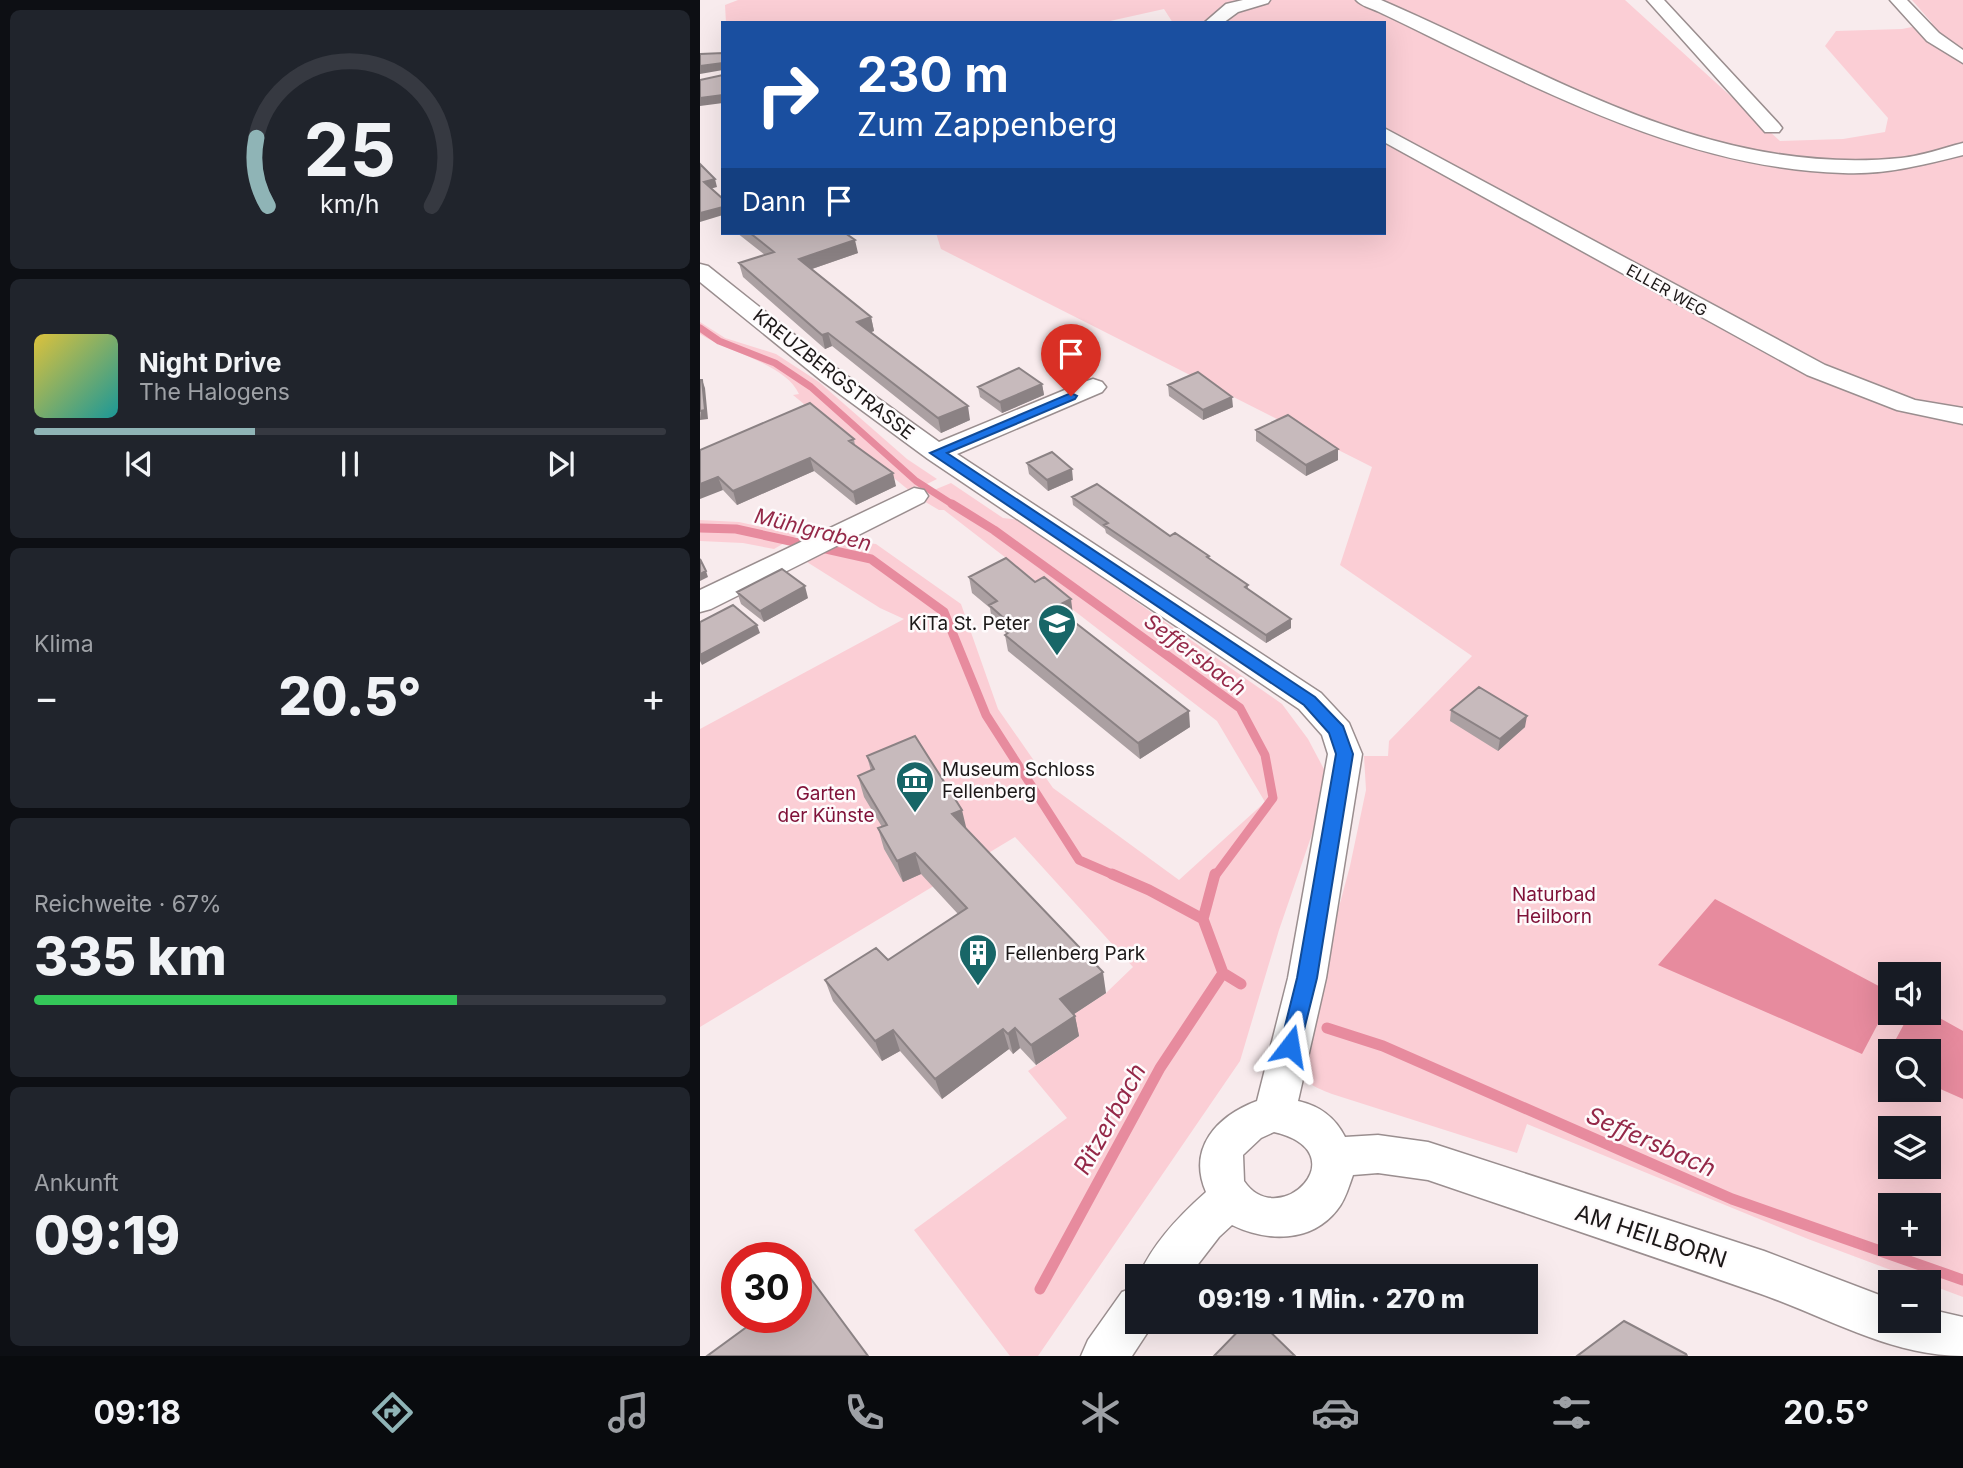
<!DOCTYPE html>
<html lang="de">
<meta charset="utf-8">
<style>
:root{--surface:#171b24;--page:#20242c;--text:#f1f3f6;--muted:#9ea1a6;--line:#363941;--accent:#8fb4b6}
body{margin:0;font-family:Inter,sans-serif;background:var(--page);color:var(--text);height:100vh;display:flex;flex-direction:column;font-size:26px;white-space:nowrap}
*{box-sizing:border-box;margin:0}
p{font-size:23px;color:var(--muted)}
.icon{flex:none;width:38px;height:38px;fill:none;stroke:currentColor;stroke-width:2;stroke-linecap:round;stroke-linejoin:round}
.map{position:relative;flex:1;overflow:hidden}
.side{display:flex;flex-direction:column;gap:10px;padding:10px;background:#0d0f14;width:700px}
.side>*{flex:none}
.guide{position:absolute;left:21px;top:21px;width:665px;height:214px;border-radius:0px;box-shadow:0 7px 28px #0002;background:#1a4fa0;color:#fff;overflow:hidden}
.buttons{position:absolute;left:1178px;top:962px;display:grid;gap:14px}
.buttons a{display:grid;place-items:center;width:63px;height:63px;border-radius:0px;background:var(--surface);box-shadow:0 7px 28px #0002;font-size:35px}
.speed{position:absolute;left:21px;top:1242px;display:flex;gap:14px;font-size:35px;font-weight:700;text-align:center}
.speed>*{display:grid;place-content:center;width:91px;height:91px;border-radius:50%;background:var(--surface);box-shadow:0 7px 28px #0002;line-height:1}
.speed .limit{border:10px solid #d22;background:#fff;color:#111}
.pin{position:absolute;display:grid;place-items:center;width:60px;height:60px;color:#fff;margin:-72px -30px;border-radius:50% 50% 50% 0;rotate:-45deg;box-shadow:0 0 7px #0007}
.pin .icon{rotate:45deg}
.me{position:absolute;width:77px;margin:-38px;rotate:14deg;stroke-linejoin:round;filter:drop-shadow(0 0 5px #0008)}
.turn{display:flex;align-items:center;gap:24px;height:147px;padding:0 21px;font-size:32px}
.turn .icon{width:91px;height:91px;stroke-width:2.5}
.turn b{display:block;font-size:49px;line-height:60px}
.then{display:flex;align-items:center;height:66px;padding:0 21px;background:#0003;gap:14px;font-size:26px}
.big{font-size:52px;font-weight:800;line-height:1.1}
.side .tile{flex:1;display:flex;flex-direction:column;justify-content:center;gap:10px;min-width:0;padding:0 24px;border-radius:10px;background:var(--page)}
.side .dial{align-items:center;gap:0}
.dial svg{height:182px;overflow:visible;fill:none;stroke:var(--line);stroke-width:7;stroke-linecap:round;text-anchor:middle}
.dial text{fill:var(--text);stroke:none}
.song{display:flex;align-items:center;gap:21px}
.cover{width:84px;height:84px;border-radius:10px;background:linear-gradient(135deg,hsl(50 70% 55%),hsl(180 70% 35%))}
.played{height:7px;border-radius:4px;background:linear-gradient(90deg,var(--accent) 35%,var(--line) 35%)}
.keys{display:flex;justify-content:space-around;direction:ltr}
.heat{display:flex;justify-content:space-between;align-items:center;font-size:38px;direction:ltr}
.charge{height:10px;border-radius:5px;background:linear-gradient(90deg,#34c759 67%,var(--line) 0)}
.trip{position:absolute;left:425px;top:1264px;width:413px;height:70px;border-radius:0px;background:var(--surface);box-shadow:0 7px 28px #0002;font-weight:800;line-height:70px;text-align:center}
.menu{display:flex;height:112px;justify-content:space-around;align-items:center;background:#090b0e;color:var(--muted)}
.menu .icon{width:49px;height:49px}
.menu .selected{color:var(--accent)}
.menu b{font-size:32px;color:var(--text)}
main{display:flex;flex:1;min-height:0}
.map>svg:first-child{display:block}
</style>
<main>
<section class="side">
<div class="tile dial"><svg viewBox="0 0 100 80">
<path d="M14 69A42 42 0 1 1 86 69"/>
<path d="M14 69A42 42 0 0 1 9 39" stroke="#8fb4b6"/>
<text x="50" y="56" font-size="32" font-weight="700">25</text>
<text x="50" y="72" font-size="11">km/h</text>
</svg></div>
<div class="tile">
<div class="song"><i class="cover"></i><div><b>Night Drive</b><p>The Halogens</p></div></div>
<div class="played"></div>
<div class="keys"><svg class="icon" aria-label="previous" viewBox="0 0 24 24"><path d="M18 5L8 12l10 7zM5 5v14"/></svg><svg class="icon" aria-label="pause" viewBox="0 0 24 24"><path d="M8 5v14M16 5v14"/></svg><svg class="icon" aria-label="next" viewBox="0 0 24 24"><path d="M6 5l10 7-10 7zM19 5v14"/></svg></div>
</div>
<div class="tile"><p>Klima</p>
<div class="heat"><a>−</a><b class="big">20.5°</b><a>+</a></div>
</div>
<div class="tile"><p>Reichweite · 67%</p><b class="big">335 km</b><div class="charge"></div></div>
<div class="tile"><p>Ankunft</p><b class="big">09:19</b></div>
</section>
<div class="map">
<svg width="1263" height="1356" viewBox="0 0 1263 1356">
<rect width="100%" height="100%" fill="#f8ebed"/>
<!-- green -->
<path fill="#fbced5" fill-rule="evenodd" d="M 38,0 L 925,0 L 1080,141 L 1143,139 L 1185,132 L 1188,118 L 1125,46 L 1136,31 L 1202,29 L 1232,23 L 1212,0 L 1263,0 L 1263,1297 L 1108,1239 L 827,1124 L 817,1153 L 632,1094 C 612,1086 602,1083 598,1060 L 650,866 L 666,790 L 664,756 L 688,756 L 689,741 L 772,656 L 640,565 L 672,467 L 241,249 L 236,233 L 684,233 L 684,23 L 473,23 L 464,9 L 401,23 L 26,23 L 25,5 ZM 1190,975 L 1228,975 L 1228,1013 L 1190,1013 ZM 1190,1052 L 1228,1052 L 1228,1090 L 1190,1090 ZM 1190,1129 L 1228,1129 L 1228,1167 L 1190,1167 ZM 1190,1206 L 1228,1206 L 1228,1244 L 1190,1244 Z
M 0,322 L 25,338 L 76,354 L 119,382 L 207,459 L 237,479 L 211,492 L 93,395 L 99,394 C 85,363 27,352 0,334 Z
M 251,483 L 303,518 L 320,520 L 582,704 L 608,739 L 626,773 L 622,805 L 579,930 L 540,1061 L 338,1356 L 310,1356 L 214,1230 L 367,1118 L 328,1071 L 379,1036 L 365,1020 L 406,993 L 433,967 L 315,837 L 0,1027 L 0,729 L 204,619 L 180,608 L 99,557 L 126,543 L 150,541 L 176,544 L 261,604 L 298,709 L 353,788 L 479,880 L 565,802 L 517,721 L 244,510 L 239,510 L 217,497 Z
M 0,520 L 39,522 L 98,535 L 74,549 L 43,543 L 0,541 Z"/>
<!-- water -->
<path fill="#e78b9e" d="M 1015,899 L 1190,992 L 1190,1001 L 1162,1054 L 958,965 Z
M 1229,1012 L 1263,1031 L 1263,1099 L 1229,1084 L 1228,1052 L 1190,1052 L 1190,1066 L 1183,1063 L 1210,1013 Z"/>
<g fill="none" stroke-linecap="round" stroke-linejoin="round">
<!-- stream-far2 -->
<path stroke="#e78b9e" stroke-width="7" d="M 0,328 L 19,341 L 75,363 L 111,387 L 216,481 L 255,506"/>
<!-- stream-far1 -->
<path stroke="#e78b9e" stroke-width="9" d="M 252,504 L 294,530 L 540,708 L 565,755 L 573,798 L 515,876
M 0,528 L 36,529 L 171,559 L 244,612 L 286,715 L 379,860 L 416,876"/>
<!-- stream -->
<path stroke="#e78b9e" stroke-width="11" d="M 412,874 L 449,890 L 503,919
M 515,874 L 503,919 L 523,973 L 541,984
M 627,1028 L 683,1046 L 1032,1199 L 1263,1280
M 340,1289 L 460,1068 L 523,973"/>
<defs>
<path id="street" d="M 543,0 L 570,0 L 568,3 L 538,12 L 523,23 L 504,23 L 526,4 Z
M 656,0 L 681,0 C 851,73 1008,177 1201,158 C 1222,156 1243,148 1263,143 L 1263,155 C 1223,165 1184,175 1143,173 C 1005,169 877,108 755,49 C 730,37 705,24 679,12 C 671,8 661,6 656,0 Z
M 947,0 L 964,0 L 1079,124 L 1082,128 L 1079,132 L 1065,132 Z
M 1190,0 L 1207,0 L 1239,33 L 1263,50 L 1263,63 L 1227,41 Z
M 684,128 L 1125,365 L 1215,400 L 1263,408 L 1263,424 L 1197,410 L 1107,375 L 684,142 Z
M 0,264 L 8,266 L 140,371 L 239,442 L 384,382 L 393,379 L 402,382 L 406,387 L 402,392 L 257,454 L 621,693 L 649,723 L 662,754 L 626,978 L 598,1101 C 620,1106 635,1117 645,1137 L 678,1135 L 728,1142 L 1064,1251 L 1190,1299 L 1190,1321 L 1228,1321 L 1228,1309 L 1263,1317 L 1263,1356 C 1191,1356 1127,1317 1061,1294 C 950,1255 839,1218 728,1180 L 678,1173 L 653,1175 C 649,1186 645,1201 637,1210 C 611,1243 567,1242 532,1225 L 519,1237 L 489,1276 L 439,1276 C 452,1244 480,1215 506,1192 C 487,1148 517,1116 557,1101 L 588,978 L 628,754 L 622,735 L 599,709 L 228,459 L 122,381 L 0,282 ZM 574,1132 C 660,1152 579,1233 544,1181 L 543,1155 L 561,1138 Z
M 214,488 L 224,490 L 228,496 L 224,502 L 11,609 L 0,612 L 0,590 Z
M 438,1286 L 438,1321 L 455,1321 L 432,1356 L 381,1356 L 388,1340 L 422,1292 Z"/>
</defs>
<!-- street casing -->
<use href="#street" stroke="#9a8e8f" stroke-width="3"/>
<!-- street -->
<use href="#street" fill="#fff" fill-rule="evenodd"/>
</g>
<!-- wall -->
<path fill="#aba0a2" d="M 37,233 L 145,233 L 158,253 L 112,269 L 171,317 L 174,331 L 171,332 L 270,420 L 241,433 L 132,346 L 125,349 L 43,277 L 39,263 L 65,255 Z
M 342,384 L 344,395 L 302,413 L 280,397 L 278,387 Z
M 468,385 L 533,407 L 503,420 L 469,396 Z
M 556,430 L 638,460 L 606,476 L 556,441 Z
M 154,439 L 155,446 L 196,486 L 156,505 L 114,471 L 37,505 L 23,490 L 0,450 Z
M 327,463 L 373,480 L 348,491 L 329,474 Z
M 372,497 L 470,536 L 509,558 L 548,585 L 548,589 L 591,628 L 566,643 L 406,533 L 405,529 L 373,505 Z
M 269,577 L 373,615 L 368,618 L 490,727 L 440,759 L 308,651 L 305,635 L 307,634 L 292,621 L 290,608 L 272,593 Z
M 37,592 L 108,598 L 64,622 L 41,604 Z
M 751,710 L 825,727 L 798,751 L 750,721 Z
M 167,756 L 267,830 L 406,993 L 374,1014 L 375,1016 L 379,1036 L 336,1065 L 320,1048 L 313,1054 L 309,1049 L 242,1099 L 200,1051 L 182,1061 L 133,1001 L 125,980 L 188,960 L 258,914 L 221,874 L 203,882 L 184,849 L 178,828 L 182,827 L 164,797 L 158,776 L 171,771 Z"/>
<!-- shaded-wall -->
<path fill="#8b8284" d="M 23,63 L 23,70 L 0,74 L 0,66 Z
M 23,95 L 23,103 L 0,106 L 0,98 Z
M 15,179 L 17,187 L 6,190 L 4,182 Z
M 23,207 L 23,215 L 0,222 L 0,213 Z
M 155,240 L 158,253 L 103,272 L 99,259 Z
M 171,317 L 174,331 L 161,336 L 157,322 Z
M 128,333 L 132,346 L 125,349 L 122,335 Z
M 2,380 L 5,388 L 8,419 L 0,420 Z
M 342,384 L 344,395 L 302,413 L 300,402 Z
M 532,397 L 533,407 L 503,420 L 503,410 Z
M 268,406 L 270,420 L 241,433 L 238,418 Z
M 638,449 L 638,460 L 606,476 L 606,465 Z
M 110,458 L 114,471 L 37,505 L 33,491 Z
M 372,469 L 373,480 L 348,491 L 347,480 Z
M 193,473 L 196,486 L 156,505 L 153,492 Z
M 18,477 L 23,490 L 0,499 L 0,484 Z
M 6,571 L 8,577 L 0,581 L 0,574 Z
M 105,586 L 108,598 L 64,622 L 60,611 Z
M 371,599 L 373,615 L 357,623 L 355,607 Z
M 591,619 L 591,628 L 566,643 L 566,635 Z
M 57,625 L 60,633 L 2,665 L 0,661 L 0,655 Z
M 489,711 L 490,727 L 440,759 L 438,743 Z
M 827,716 L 825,727 L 798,751 L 800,739 Z
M 262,810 L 267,831 L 252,814 Z
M 215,853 L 221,874 L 203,882 L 197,861 Z
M 403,972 L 406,993 L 365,1020 L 360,999 Z
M 375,1016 L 379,1036 L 336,1065 L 331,1045 Z
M 315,1028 L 320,1048 L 313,1054 L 308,1034 Z
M 303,1029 L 309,1049 L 242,1099 L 235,1079 Z
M 193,1030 L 200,1051 L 182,1061 L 175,1041 Z"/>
<!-- building -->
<path fill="#c7babc" stroke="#8b8284" stroke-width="2" d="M 23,53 L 23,63 L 0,66 L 0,54 Z
M 23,75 L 23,95 L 0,98 L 0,80 Z
M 0,164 L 15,179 L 4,182 L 23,199 L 23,207 L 0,213 Z
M 50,233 L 145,233 L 155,240 L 99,259 L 171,317 L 157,322 L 268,406 L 238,418 L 128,333 L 122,335 L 39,263 L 74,252 Z
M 319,368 L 342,384 L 300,402 L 278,387 Z
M 498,372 L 532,397 L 503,410 L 468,385 Z
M 0,380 L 2,380 L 5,410 L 0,411 Z
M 110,403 L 154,439 L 149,441 L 193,473 L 153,492 L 110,458 L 33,491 L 18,477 L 0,484 L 0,450 Z
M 588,415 L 638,449 L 606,465 L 556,430 Z
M 352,452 L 372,469 L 347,480 L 327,463 Z
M 397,484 L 470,536 L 475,533 L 509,556 L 507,557 L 548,585 L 545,587 L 591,619 L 566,635 L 404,525 L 408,523 L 372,497 Z
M 306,558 L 335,582 L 344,577 L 371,599 L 355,607 L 489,711 L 438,743 L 305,635 L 315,628 L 289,605 L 297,601 L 269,577 Z
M 0,559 L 6,571 L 0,574 Z
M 82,569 L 105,586 L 60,611 L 37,592 Z
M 33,605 L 57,625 L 0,655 L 0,622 Z
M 779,687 L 827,716 L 800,739 L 751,710 Z
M 215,736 L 262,810 L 252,814 L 403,972 L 360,999 L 375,1016 L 331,1045 L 315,1028 L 308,1034 L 303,1029 L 235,1079 L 193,1030 L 175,1041 L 125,980 L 176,948 L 188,960 L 267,908 L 215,853 L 197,861 L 178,828 L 187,825 L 158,776 L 174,769 L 167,756 Z
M 111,1279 L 168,1356 L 7,1356 L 59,1318 L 96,1318 L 96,1290 Z
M 548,1321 L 559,1321 L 595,1356 L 514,1356 Z
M 924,1321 L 986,1354 L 987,1356 L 877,1356 Z"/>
<!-- route -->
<path fill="#1a73e8" stroke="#114b97" stroke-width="2" d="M 371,393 L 377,396 L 375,399 L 247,453 L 615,697 L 643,726 L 653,754 L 617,978 L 600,1046 L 597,1052 L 590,1055 L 583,1052 L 580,1046 L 597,978 L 636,754 L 629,733 L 604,705 L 230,453 Z"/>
<!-- icons -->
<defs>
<symbol id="school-pin" viewBox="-11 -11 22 30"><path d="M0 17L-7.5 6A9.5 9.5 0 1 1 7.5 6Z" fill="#186667" stroke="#fefbfc"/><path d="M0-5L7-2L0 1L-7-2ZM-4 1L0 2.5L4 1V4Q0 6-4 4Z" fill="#fff"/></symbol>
<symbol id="museum-pin" viewBox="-11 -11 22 30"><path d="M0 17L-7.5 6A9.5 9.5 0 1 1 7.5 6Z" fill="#186667" stroke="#fefbfc"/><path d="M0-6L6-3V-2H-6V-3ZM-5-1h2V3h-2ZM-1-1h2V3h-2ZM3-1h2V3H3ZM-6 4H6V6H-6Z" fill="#fff"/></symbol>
<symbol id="building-pin" viewBox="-11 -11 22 30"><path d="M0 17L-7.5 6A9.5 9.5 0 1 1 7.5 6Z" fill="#186667" stroke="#fefbfc"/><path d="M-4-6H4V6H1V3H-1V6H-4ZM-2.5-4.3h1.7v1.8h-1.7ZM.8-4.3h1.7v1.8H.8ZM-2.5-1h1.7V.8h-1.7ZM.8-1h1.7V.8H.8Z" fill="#fff"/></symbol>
</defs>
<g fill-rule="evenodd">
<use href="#school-pin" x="335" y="601" width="44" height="60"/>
<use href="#museum-pin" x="193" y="758" width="44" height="60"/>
<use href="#building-pin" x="256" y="931" width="44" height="60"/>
</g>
<g text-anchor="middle" stroke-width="5" stroke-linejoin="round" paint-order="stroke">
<!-- far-street labels -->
<g font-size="16" fill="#1c1818" stroke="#fefbfc">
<text transform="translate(967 290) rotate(29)" y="6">ELLER WEG</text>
</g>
<!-- street labels -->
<g font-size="19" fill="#1c1818" stroke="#fefbfc">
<text transform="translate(134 374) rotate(38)" y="7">KREUZBERGSTRASSE</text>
</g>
<!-- poi labels -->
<g font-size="19" fill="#1c1818" stroke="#fefbfc" text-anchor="start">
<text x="330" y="630" text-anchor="end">KiTa St. Peter</text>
<text x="242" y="776">Museum Schloss<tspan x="242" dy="22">Fellenberg</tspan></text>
<text x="305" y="960">Fellenberg Park</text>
</g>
<!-- park labels -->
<g font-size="19" fill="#7f1138" stroke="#fefbfc">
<text x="126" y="800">Garten<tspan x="126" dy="22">der Künste</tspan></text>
<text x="854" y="901">Naturbad<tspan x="854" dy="22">Heilborn</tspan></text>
</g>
<!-- water labels -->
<g font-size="21" font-style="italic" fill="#942848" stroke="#fefbfc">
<text transform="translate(113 530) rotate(14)" y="7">Mühlgraben</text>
<text transform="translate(495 655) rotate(37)" y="7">Seffersbach</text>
</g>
<!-- near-street labels -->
<g font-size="23" fill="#1c1818" stroke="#fefbfc">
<text transform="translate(951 1236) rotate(18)" y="8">AM HEILBORN</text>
</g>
<!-- near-water labels -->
<g font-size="24" font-style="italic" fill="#942848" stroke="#fefbfc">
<text transform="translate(410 1119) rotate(-61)" y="8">Ritzerbach</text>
<text transform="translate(951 1142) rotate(24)" y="8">Seffersbach</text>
</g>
</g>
</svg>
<div class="buttons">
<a><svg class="icon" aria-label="sound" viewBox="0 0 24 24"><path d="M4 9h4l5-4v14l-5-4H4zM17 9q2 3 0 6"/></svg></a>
<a><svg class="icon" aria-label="search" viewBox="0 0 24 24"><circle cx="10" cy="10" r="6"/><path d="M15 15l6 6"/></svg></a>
<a><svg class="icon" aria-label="layers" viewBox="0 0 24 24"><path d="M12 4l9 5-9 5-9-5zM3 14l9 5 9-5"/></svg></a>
<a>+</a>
<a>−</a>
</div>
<div class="speed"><div class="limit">30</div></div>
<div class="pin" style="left:371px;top:396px;background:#d93025"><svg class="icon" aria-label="arrive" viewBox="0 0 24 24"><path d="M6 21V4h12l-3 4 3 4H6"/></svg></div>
<svg class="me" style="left:590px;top:1046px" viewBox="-20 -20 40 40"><path d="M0-17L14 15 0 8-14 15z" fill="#1a73e8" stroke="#fff" stroke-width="4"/></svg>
<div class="trip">09:19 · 1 Min. · 270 m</div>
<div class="guide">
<div class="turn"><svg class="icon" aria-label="right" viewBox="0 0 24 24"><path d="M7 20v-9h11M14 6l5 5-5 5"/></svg><div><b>230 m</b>Zum Zappenberg</div></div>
<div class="then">Dann<svg class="icon" aria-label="arrive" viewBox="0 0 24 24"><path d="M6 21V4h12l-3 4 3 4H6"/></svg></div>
</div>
</div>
</main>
<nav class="menu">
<b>09:18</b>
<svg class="icon selected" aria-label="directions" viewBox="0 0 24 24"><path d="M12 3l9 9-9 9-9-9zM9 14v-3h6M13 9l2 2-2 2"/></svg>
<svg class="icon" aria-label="music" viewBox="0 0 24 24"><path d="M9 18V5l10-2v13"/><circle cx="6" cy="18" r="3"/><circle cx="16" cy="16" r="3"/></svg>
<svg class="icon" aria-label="phone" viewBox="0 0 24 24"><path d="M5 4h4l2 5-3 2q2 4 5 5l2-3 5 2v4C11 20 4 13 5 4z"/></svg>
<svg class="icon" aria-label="climate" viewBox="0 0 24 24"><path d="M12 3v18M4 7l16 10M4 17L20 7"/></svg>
<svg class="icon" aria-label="car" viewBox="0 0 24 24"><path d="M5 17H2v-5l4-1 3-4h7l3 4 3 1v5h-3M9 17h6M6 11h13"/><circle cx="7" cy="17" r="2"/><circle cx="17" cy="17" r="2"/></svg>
<svg class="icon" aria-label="filters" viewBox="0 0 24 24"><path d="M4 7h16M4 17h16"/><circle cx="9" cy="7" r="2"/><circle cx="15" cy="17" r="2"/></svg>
<b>20.5°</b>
</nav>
